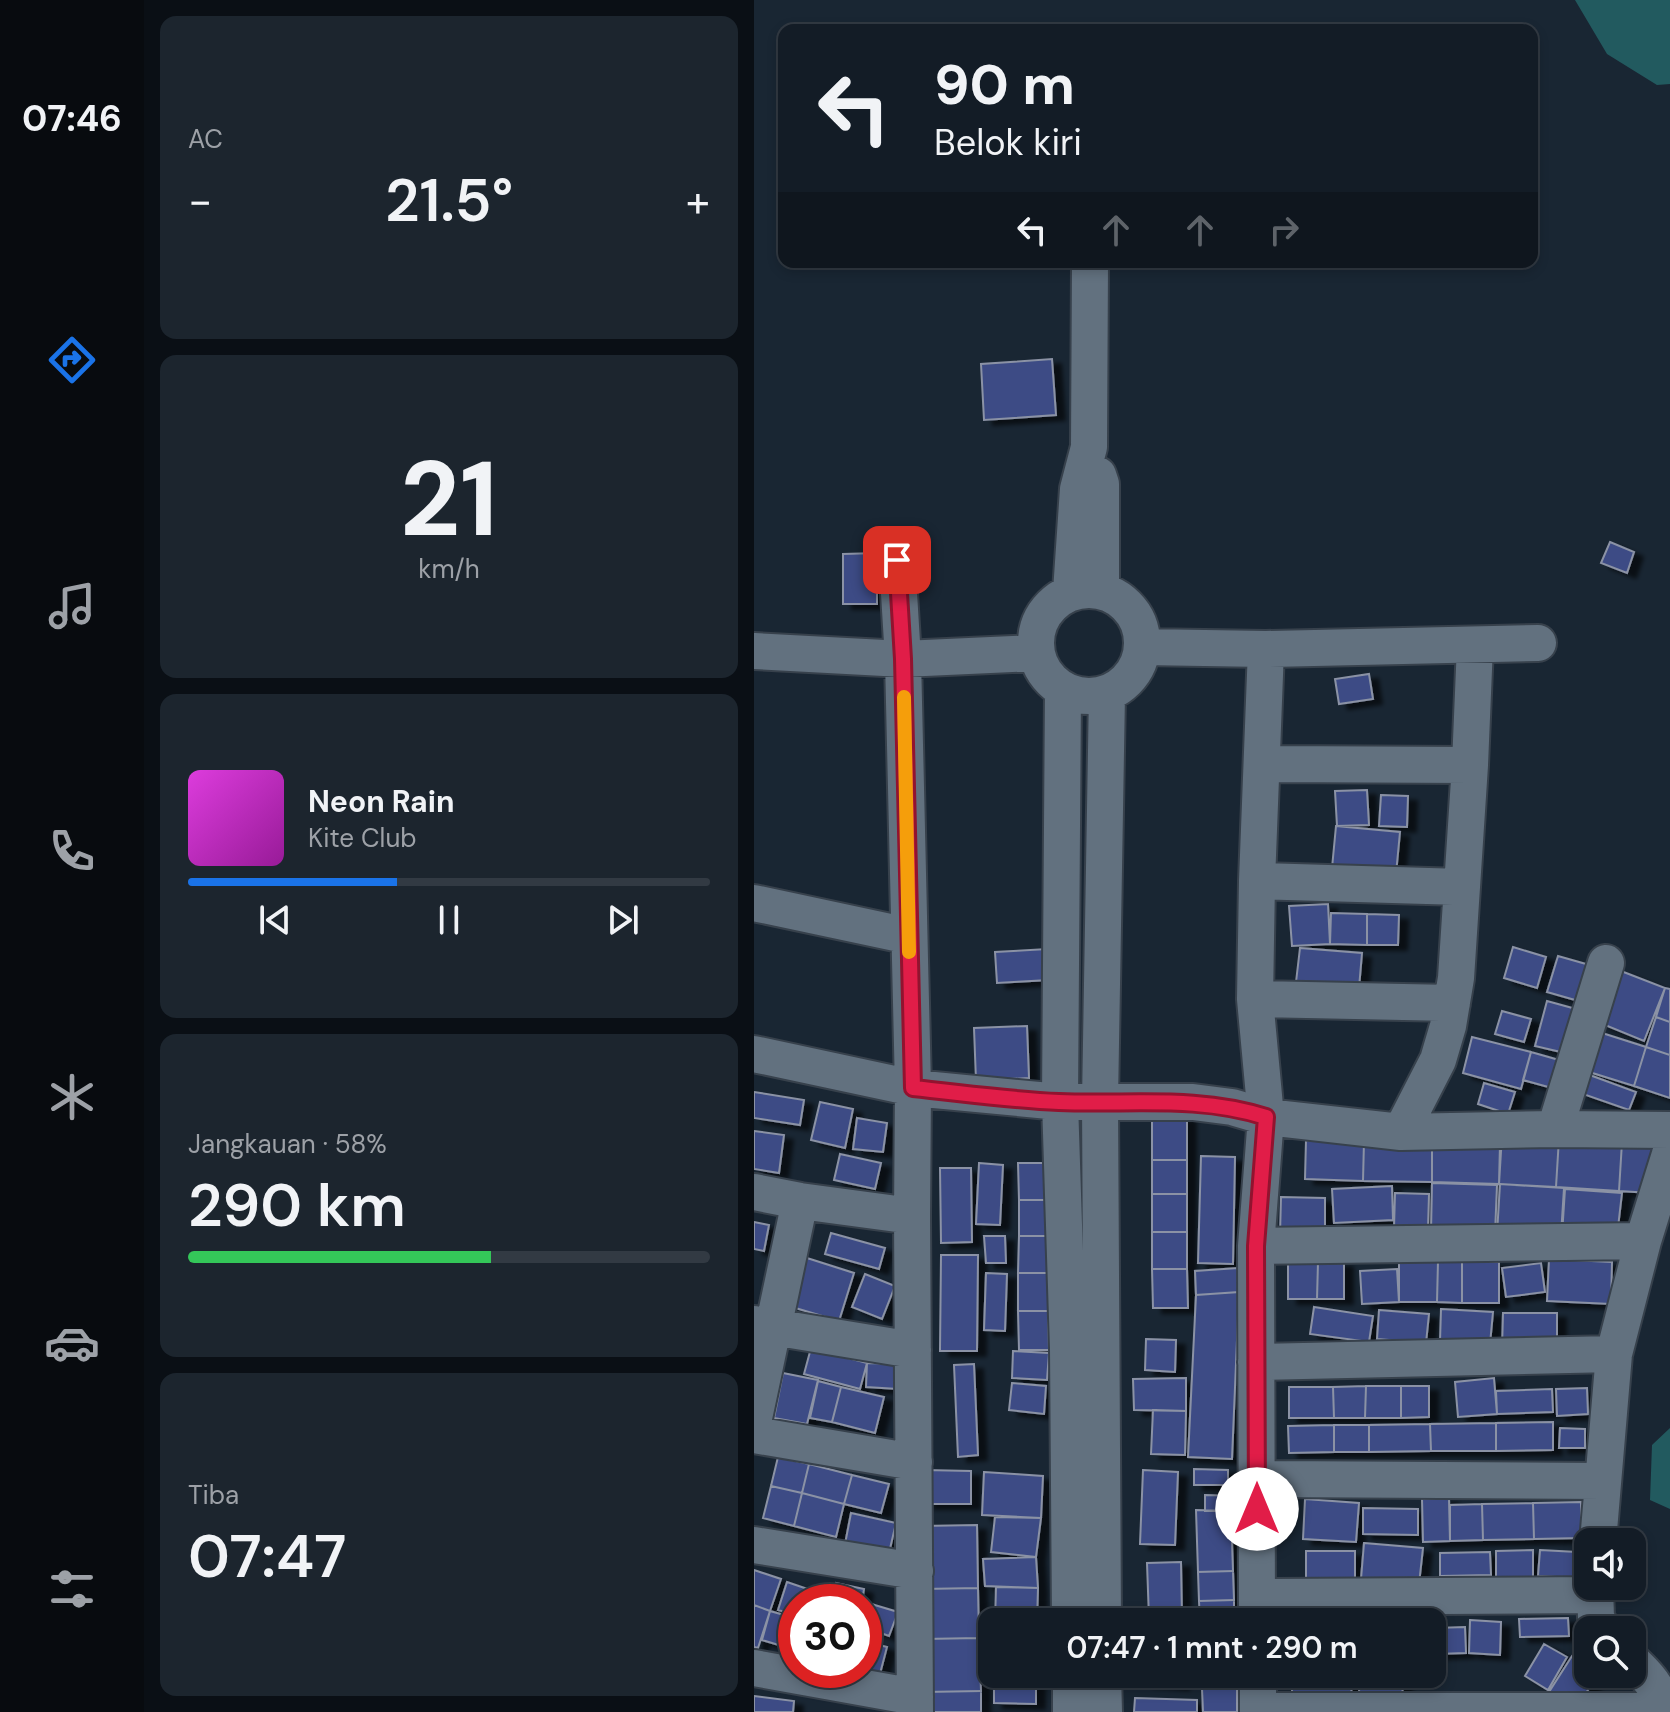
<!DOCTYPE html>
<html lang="id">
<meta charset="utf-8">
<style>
:root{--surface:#131c26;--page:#1c252e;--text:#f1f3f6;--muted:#9da1a7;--line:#323a43;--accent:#1a73e8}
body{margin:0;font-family:"DM Sans",sans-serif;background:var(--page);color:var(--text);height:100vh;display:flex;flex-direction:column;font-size:30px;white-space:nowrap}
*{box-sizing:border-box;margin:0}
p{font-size:26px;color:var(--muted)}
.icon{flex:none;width:44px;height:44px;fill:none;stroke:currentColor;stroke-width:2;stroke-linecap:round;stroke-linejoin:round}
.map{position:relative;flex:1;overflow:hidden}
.drawer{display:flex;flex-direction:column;gap:16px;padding:16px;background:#0a0f15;width:610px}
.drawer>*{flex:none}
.guide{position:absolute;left:24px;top:24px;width:760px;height:244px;border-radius:16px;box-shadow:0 4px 12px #0003,0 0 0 2px var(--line);background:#131c26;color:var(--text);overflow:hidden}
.controls{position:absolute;left:820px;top:1528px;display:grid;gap:16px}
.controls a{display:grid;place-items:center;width:72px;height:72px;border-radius:16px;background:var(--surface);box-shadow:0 4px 12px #0003,0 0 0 2px var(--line);font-size:40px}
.speed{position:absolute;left:24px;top:1584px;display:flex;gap:16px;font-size:40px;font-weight:700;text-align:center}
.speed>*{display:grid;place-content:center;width:104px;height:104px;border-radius:50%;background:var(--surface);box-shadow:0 4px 12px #0003,0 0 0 2px var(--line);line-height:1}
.speed .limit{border:12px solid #d22;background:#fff;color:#111}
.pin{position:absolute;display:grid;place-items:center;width:68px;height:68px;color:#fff;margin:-34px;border-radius:16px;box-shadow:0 4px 12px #0006}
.me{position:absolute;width:88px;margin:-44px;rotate:0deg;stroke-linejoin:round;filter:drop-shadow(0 0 6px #0008)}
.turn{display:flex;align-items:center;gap:28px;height:168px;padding:0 24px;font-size:36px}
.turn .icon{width:104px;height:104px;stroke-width:2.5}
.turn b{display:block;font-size:56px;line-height:68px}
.lanes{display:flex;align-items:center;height:76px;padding:0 24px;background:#0003;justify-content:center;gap:40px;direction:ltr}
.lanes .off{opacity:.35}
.big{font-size:60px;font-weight:600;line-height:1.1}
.drawer .tile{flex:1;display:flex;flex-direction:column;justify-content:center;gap:12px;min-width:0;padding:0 28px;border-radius:16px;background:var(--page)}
.drawer .dial{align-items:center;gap:0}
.dial b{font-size:104px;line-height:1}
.song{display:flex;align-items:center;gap:24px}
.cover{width:96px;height:96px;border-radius:12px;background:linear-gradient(135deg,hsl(300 70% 55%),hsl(300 70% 35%))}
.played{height:8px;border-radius:4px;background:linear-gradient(90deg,var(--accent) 40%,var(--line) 40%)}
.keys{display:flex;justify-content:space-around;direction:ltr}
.heat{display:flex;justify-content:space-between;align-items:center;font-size:44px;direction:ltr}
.charge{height:12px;border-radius:6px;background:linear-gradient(90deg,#34c759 58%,var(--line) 0)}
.trip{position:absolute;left:224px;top:1608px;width:468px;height:80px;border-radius:16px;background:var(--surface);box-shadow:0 4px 12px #0003,0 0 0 2px var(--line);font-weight:600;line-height:80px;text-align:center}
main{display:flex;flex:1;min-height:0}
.dock{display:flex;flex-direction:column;width:144px;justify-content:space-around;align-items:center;background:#080b0f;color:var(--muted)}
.dock .icon{width:56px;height:56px}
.dock .on{color:var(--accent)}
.dock b{font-size:36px;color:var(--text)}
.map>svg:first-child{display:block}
</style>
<main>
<nav class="dock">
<b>07:46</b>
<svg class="icon on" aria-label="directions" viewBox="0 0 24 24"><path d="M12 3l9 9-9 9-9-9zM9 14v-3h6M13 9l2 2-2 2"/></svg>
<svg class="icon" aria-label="music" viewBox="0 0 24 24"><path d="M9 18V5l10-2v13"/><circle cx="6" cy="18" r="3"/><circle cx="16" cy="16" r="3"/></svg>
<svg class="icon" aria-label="phone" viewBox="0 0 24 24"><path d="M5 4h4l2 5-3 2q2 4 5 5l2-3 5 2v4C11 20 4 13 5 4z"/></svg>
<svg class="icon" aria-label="climate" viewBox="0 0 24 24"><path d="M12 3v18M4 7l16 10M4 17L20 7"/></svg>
<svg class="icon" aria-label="car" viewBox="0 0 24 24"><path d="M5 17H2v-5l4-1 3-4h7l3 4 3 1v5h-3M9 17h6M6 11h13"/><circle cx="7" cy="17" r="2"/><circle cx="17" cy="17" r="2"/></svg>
<svg class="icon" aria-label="filters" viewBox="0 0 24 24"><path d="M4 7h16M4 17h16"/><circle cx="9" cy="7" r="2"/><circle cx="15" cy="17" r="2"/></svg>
</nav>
<section class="drawer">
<div class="tile"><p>AC</p>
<div class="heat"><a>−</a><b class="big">21.5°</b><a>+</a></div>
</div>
<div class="tile dial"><b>21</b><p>km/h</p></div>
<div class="tile">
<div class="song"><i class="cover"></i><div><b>Neon Rain</b><p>Kite Club</p></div></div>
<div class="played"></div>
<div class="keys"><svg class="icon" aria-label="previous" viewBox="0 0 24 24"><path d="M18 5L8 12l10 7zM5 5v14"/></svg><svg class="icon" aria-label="pause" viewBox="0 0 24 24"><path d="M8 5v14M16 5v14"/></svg><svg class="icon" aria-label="next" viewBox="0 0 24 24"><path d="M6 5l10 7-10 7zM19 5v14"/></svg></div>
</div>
<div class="tile"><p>Jangkauan · 58%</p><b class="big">290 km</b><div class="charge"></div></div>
<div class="tile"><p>Tiba</p><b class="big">07:47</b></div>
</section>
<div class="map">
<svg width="916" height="1712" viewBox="0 0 916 1712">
<defs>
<filter id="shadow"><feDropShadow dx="9" dy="5" stdDeviation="2" flood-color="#0009"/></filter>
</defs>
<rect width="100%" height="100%" fill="#192633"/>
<!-- water -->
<path fill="#225a5f" d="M 821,0 L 916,0 L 916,84 L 903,85 L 853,54 Z
M 916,1428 L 916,1509 L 896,1500 L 898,1445 Z"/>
<!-- building -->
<path fill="#3c4c85" stroke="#8b92a5" stroke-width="2" filter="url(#shadow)" d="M 298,359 L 302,415 L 230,420 L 227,364 Z
M 856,542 L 880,552 L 873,573 L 847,563 Z
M 123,553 L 123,604 L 89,604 L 89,554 Z
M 615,674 L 619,699 L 585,704 L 581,679 Z
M 613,790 L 615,825 L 583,826 L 581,791 Z
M 627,795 L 654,796 L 653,827 L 625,826 Z
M 582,826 L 646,832 L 642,874 L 578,868 Z
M 574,904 L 576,944 L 538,946 L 535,906 Z
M 577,913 L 613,914 L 613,945 L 576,944 Z
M 613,914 L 645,915 L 644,945 L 613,945 Z
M 759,947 L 792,957 L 783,988 L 750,978 Z
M 546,948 L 608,953 L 605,988 L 542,982 Z
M 293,949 L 295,980 L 243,983 L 241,952 Z
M 804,956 L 839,966 L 828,1002 L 793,992 Z
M 867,971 L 911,988 L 890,1041 L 846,1023 Z
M 911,988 L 916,989 L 916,1022 L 902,1017 Z
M 793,1001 L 822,1009 L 811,1053 L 781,1046 Z
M 748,1011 L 777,1019 L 770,1042 L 741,1034 Z
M 902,1017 L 916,1022 L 916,1055 L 892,1047 Z
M 273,1026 L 275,1078 L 222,1081 L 220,1028 Z
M 845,1032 L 892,1047 L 880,1086 L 832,1071 Z
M 718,1037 L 777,1052 L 767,1089 L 709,1073 Z
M 892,1047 L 916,1055 L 916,1098 L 880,1086 Z
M 777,1052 L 812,1062 L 805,1090 L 769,1080 Z
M 833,1074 L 882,1092 L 875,1110 L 826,1093 Z
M 730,1083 L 761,1092 L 754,1114 L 724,1104 Z
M 0,1092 L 50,1100 L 46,1125 L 0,1118 Z
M 66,1102 L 99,1109 L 91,1148 L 57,1140 Z
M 398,1116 L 433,1116 L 433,1160 L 398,1160 Z
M 103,1118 L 133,1123 L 129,1152 L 99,1149 Z
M 0,1131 L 30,1135 L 25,1173 L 0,1169 Z
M 748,1135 L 805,1138 L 802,1187 L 745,1184 Z
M 805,1138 L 868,1142 L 865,1191 L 802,1187 Z
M 552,1140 L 610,1141 L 609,1181 L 551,1179 Z
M 610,1141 L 678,1143 L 678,1182 L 609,1181 Z
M 868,1142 L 900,1144 L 897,1193 L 865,1191 Z
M 678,1143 L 746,1144 L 745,1184 L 678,1182 Z
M 86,1154 L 127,1163 L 121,1189 L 80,1180 Z
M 447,1156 L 481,1157 L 479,1264 L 444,1263 Z
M 398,1160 L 433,1160 L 433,1194 L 398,1194 Z
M 225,1163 L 249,1165 L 246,1225 L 222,1224 Z
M 264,1163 L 294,1163 L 295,1200 L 265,1200 Z
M 186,1168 L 217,1168 L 218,1242 L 187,1243 Z
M 678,1183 L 743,1185 L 741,1234 L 677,1232 Z
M 746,1184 L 810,1188 L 807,1235 L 743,1234 Z
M 638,1186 L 639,1220 L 580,1223 L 578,1189 Z
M 811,1189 L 868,1193 L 863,1236 L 808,1235 Z
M 641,1193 L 675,1194 L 674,1229 L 640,1228 Z
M 398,1194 L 433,1194 L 433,1232 L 398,1232 Z
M 527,1197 L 571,1198 L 571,1235 L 526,1234 Z
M 265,1200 L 295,1200 L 295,1236 L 265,1236 Z
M 0,1222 L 15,1225 L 10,1251 L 0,1249 Z
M 398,1232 L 433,1232 L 433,1269 L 398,1269 Z
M 77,1233 L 131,1248 L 125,1269 L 71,1254 Z
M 230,1236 L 251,1236 L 252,1263 L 232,1263 Z
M 265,1236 L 295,1236 L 294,1273 L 264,1273 Z
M 187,1255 L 224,1255 L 223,1351 L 186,1351 Z
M 53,1258 L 100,1273 L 85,1321 L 38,1307 Z
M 795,1259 L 858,1262 L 857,1304 L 793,1301 Z
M 645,1261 L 684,1261 L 683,1302 L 645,1302 Z
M 684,1261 L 708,1262 L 708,1303 L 683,1302 Z
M 534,1262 L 564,1262 L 563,1299 L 534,1299 Z
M 564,1262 L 590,1262 L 590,1299 L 563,1299 Z
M 708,1262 L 745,1262 L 745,1303 L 708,1303 Z
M 787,1263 L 791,1292 L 752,1297 L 748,1268 Z
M 484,1268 L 485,1292 L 442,1295 L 441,1271 Z
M 398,1269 L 433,1269 L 434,1308 L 399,1308 Z
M 643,1269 L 645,1302 L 608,1304 L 606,1271 Z
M 232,1273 L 253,1274 L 251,1331 L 230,1330 Z
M 264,1273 L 294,1273 L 294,1311 L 264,1311 Z
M 111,1274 L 141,1286 L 128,1319 L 98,1307 Z
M 485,1292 L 478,1459 L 434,1457 L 442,1295 Z
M 560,1307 L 619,1316 L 615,1342 L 556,1334 Z
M 687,1309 L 739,1312 L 736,1344 L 686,1341 Z
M 625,1310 L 675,1314 L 672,1343 L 623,1339 Z
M 264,1311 L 294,1311 L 295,1350 L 265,1350 Z
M 749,1313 L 803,1313 L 803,1348 L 748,1348 Z
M 392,1339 L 422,1340 L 421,1372 L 391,1370 Z
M 57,1348 L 113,1363 L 106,1389 L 50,1374 Z
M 259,1351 L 295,1353 L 293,1380 L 258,1378 Z
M 113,1363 L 145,1364 L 144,1389 L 112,1387 Z
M 220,1364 L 224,1455 L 204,1457 L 200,1365 Z
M 29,1373 L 64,1380 L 53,1424 L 20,1418 Z
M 432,1378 L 432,1411 L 380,1410 L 379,1379 Z
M 740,1378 L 743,1414 L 704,1417 L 701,1382 Z
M 64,1381 L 87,1387 L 78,1422 L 56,1418 Z
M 258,1383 L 292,1386 L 290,1414 L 255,1410 Z
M 612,1386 L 611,1418 L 580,1418 L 579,1387 Z
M 612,1386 L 647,1386 L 647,1418 L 611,1418 Z
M 647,1386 L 675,1386 L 675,1417 L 647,1418 Z
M 87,1387 L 130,1397 L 121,1433 L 78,1422 Z
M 535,1387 L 579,1387 L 580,1418 L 535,1418 Z
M 833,1388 L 834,1414 L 803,1416 L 802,1389 Z
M 798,1389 L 799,1412 L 743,1414 L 742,1391 Z
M 399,1410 L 432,1411 L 431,1455 L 397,1454 Z
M 799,1422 L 799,1450 L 742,1451 L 742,1423 Z
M 742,1423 L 742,1451 L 677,1451 L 676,1424 Z
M 676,1424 L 677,1451 L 615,1452 L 615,1425 Z
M 580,1425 L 615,1425 L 615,1452 L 580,1452 Z
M 580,1425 L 580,1452 L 535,1453 L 534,1426 Z
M 806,1428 L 831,1429 L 831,1448 L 805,1448 Z
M 24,1457 L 55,1464 L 48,1493 L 17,1486 Z
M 55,1464 L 98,1475 L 90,1504 L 48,1493 Z
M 440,1469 L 474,1470 L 474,1485 L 440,1485 Z
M 171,1470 L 217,1471 L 217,1504 L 171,1504 Z
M 389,1470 L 424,1472 L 421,1545 L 386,1544 Z
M 230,1472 L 289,1476 L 287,1518 L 228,1515 Z
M 98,1475 L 135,1484 L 127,1513 L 90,1504 Z
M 17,1486 L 48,1493 L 40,1526 L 9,1518 Z
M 48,1493 L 90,1504 L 82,1537 L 40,1526 Z
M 451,1495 L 487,1496 L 487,1511 L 451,1511 Z
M 695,1498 L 696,1541 L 669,1542 L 668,1499 Z
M 551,1499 L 605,1503 L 602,1542 L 549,1539 Z
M 827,1502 L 828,1538 L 780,1539 L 779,1503 Z
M 779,1503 L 780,1539 L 729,1540 L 728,1504 Z
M 728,1504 L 729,1540 L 696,1541 L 696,1505 Z
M 609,1508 L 664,1509 L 664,1535 L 609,1534 Z
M 442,1510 L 477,1511 L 479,1571 L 444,1572 Z
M 97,1513 L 142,1523 L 135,1553 L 91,1544 Z
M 241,1517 L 287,1518 L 282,1557 L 237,1552 Z
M 223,1525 L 224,1588 L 168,1589 L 167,1526 Z
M 610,1543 L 669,1548 L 665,1584 L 607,1579 Z
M 779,1550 L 779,1579 L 742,1580 L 742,1551 Z
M 786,1550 L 823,1552 L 822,1578 L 784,1576 Z
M 552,1551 L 601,1551 L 601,1579 L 552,1579 Z
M 736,1552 L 737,1575 L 686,1576 L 686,1553 Z
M 282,1557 L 284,1588 L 231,1586 L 229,1559 Z
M 427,1562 L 428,1618 L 395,1619 L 393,1563 Z
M 0,1570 L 27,1579 L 16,1611 L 0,1605 Z
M 479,1571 L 480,1600 L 445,1601 L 444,1572 Z
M 33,1582 L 74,1596 L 73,1602 L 42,1602 L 42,1615 L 24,1610 Z
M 82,1583 L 110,1589 L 108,1602 L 79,1602 Z
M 242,1587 L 284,1588 L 283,1622 L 241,1622 Z
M 224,1588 L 225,1638 L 169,1639 L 168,1589 Z
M 480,1600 L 480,1622 L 446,1622 L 445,1601 Z
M 114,1603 L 144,1612 L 135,1636 L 110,1627 L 110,1615 Z
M 0,1605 L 16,1611 L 4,1648 L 0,1647 Z
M 16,1611 L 37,1617 L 28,1646 L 8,1640 Z
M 37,1617 L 42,1618 L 42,1667 L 27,1663 Z
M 814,1618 L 815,1636 L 766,1637 L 765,1619 Z
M 716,1620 L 747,1622 L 746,1655 L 715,1653 Z
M 711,1627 L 712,1653 L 682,1654 L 681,1628 Z
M 225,1638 L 227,1691 L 170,1692 L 169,1639 Z
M 110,1641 L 133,1647 L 122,1689 L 110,1670 Z
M 790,1644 L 813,1657 L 794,1690 L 771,1676 Z
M 818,1656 L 834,1666 L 834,1674 L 844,1674 L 822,1709 L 795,1692 Z
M 240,1674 L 282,1674 L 282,1704 L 240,1703 Z
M 391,1674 L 427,1674 L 426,1685 L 390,1682 Z
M 447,1674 L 482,1674 L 483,1688 L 448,1689 Z
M 540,1674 L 599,1674 L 596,1705 L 537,1699 Z
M 606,1674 L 650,1674 L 648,1696 L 605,1692 Z
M 483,1688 L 483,1712 L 449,1712 L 448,1689 Z
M 227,1691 L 227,1712 L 170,1712 L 170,1692 Z
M 0,1696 L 40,1701 L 39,1712 L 0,1712 Z
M 381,1698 L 443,1700 L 443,1712 L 380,1712 Z"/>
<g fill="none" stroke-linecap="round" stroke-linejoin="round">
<defs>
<path id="minor" d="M 344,475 L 347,484 L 347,591
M 143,560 L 149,659 L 159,1088 L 158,1216 L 161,1712
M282 643a53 53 0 1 1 106 0a53 53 0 1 1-106 0Z
M 317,592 L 324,489 L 335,447 L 336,262
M 389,647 L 512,649 L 503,881 L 501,999 L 512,1117 L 502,1246 L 503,1622
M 512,649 L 784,643
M 0,651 L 149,659 L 282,653
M 309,689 L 306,1102 L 314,1348 L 316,1622
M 508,764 L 716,765
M 503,881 L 708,887
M 0,903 L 155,936
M 501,999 L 698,1003
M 0,1054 L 159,1088 L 306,1102 L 439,1102 L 478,1107 L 512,1117 L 647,1132 L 801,1129 L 916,1130
M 801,1129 L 852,963
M 647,1132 L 684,1060 L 694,1026 L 702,978 L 716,765 L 721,645
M 0,1192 L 46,1201 L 158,1216
M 502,1246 L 889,1241
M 0,1324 L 159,1350
M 502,1362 L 860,1354
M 0,1418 L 46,1201
M 0,1435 L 160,1462
M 503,1479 L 848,1481
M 844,1542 L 860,1354 L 889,1241 L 916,1154
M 0,1545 L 161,1571
M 841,1586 L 842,1618 L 849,1630
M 503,1597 L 841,1595
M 349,1622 L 346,1101 L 353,693
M 0,1668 L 161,1697
M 317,1674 L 317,1712
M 349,1674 L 350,1712
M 504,1674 L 504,1712
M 504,1711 L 897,1711 C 916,1694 890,1673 878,1661"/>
</defs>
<!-- minor casing -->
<use href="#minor" stroke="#37414c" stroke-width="40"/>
<!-- minor -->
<use href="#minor" stroke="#62717f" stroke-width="36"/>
</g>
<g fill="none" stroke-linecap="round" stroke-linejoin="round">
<defs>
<path id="route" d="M 143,560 L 149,659 L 159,1088 C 208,1093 257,1100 305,1102 C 375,1105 444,1095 512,1117 L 502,1246 L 503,1509"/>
</defs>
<!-- route casing -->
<use href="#route" stroke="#92132f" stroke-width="20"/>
<!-- route -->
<use href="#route" stroke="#e11d48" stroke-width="14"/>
<!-- slow -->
<path stroke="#f59e0b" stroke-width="14" d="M 150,697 L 155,952"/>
</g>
</svg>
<div class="controls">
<a><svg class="icon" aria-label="sound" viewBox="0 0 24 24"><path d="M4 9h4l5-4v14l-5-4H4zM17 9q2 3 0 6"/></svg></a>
<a><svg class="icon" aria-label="search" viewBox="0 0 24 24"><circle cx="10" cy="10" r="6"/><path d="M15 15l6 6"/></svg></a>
</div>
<div class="speed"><div class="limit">30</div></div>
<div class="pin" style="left:143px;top:560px;background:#d93025"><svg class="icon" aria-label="arrive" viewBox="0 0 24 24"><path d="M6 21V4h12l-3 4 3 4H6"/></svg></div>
<svg class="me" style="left:503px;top:1509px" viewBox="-20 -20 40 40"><circle r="19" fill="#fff"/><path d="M0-13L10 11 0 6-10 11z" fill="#e11d48"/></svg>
<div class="trip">07:47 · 1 mnt · 290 m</div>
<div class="guide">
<div class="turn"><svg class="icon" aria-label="left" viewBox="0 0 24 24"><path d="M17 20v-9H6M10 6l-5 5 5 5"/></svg><div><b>90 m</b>Belok kiri</div></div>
<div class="lanes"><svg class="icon" aria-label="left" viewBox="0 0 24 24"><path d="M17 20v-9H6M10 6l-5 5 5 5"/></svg><svg class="icon off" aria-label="ahead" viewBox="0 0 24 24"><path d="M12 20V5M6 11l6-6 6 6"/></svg><svg class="icon off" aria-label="ahead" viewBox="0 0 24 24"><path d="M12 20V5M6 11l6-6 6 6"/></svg><svg class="icon off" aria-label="right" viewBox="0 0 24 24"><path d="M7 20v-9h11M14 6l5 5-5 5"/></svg></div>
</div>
</div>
</main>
